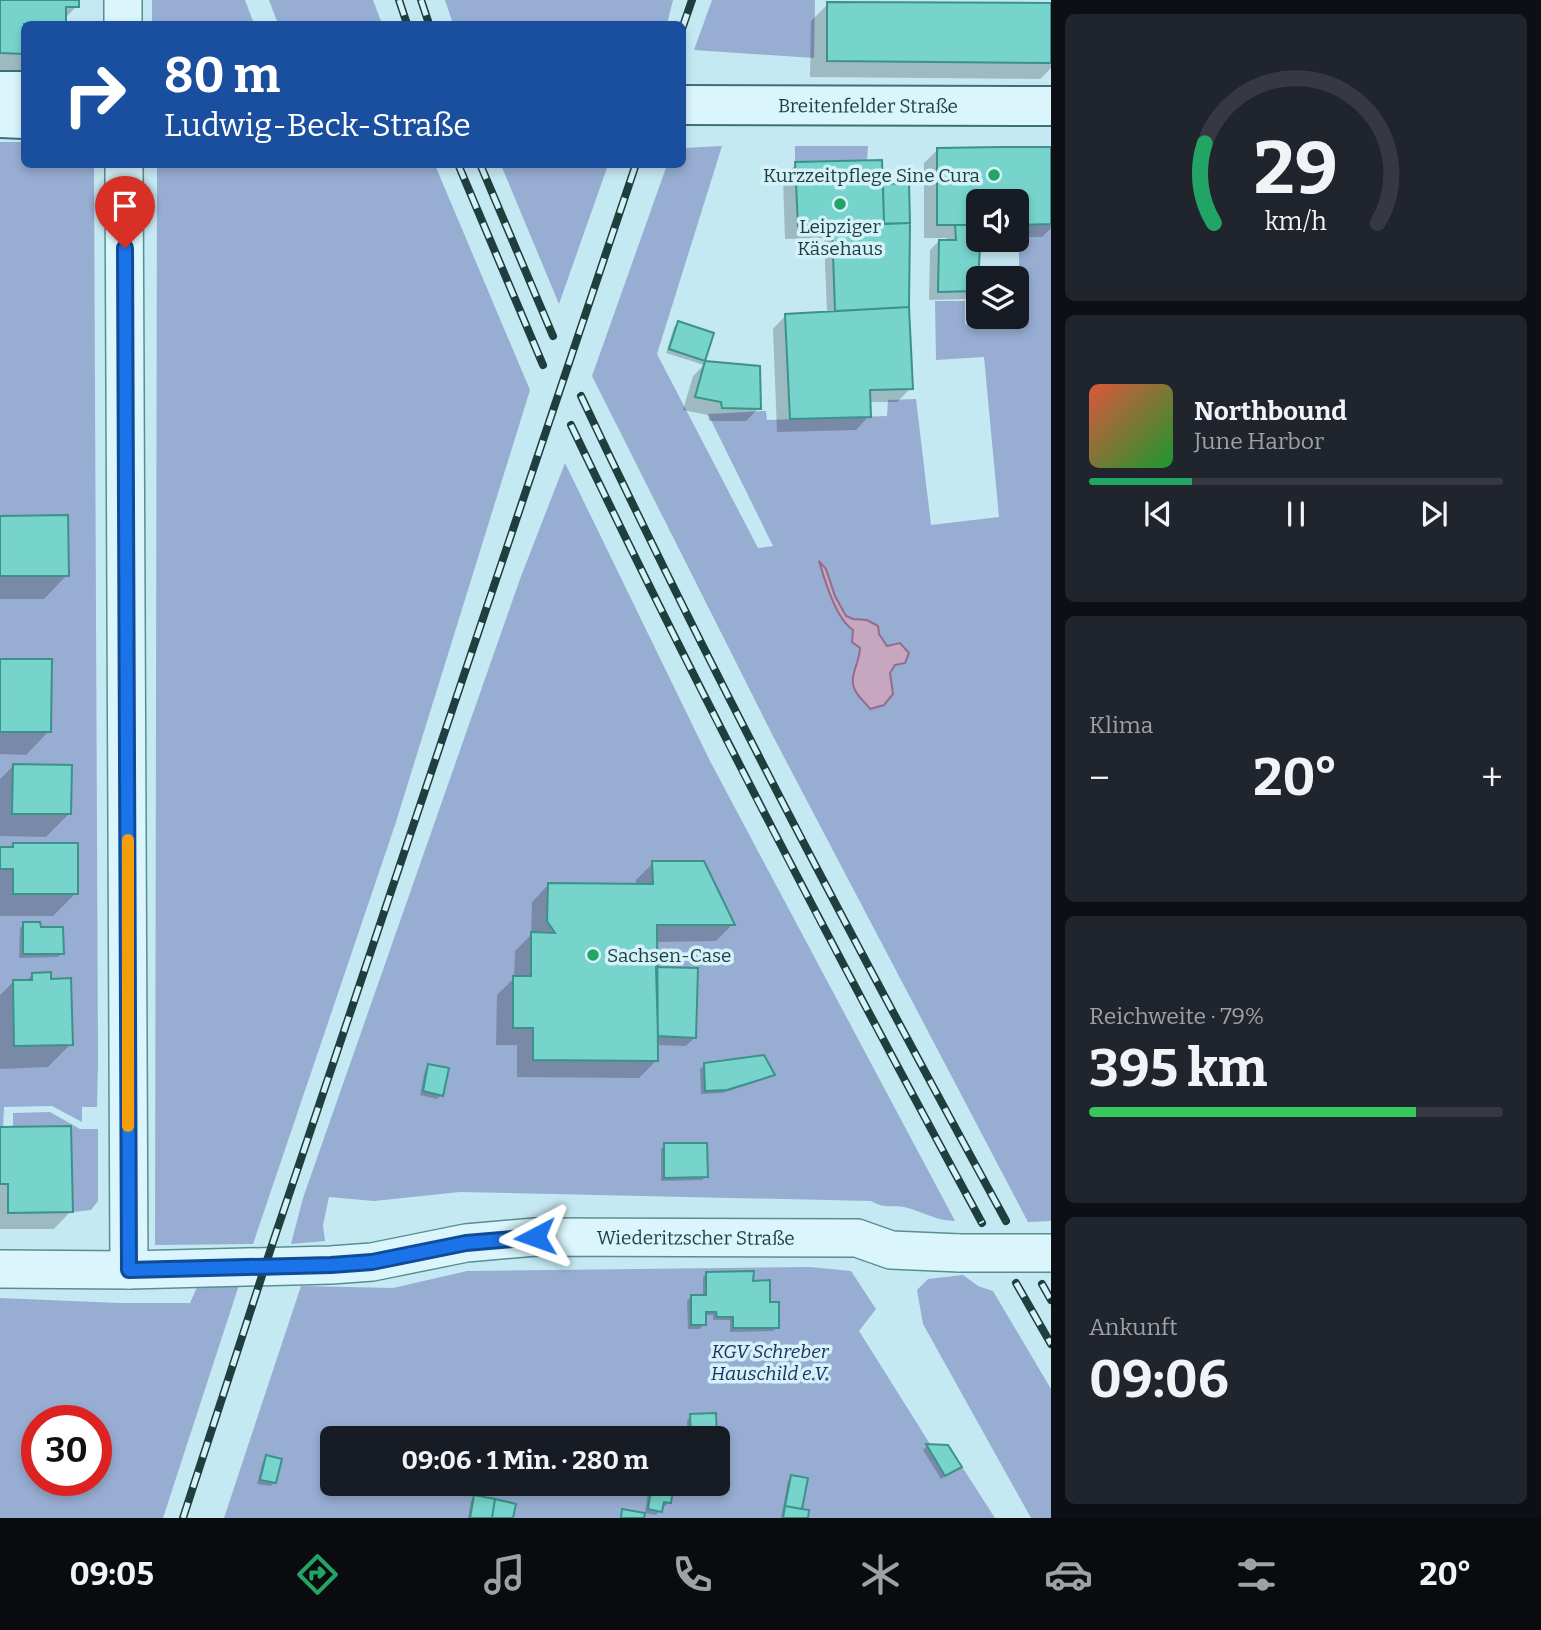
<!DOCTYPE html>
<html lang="de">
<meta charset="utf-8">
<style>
:root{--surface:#171b24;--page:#20242c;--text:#f1f3f6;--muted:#9ea1a6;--line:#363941;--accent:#22a564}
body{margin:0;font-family:Bitter,serif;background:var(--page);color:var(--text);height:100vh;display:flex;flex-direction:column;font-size:26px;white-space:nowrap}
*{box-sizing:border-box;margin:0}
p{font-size:23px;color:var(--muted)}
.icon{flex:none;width:38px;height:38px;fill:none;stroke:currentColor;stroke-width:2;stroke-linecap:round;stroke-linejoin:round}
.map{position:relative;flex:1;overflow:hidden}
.side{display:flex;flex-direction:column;gap:14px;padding:14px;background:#0d0f14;width:490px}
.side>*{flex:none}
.banner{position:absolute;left:21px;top:21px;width:665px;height:147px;border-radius:10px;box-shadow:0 4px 10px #0003;background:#1a4fa0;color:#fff;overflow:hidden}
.controls{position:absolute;left:966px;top:189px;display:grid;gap:14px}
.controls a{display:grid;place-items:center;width:63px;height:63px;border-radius:10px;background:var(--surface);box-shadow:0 4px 10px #0003;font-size:35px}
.speed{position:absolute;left:21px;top:1405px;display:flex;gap:14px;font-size:35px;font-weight:700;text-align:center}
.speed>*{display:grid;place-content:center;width:91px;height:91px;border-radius:50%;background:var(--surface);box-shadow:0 4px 10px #0003;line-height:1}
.speed .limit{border:10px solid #d22;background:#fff;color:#111}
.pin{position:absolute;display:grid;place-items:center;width:60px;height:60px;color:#fff;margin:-72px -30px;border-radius:50% 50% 50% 0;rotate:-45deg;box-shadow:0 0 7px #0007}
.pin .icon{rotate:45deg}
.me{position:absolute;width:77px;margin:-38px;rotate:266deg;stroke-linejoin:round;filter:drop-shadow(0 0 5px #0008)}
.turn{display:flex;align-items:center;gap:24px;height:147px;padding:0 28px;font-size:32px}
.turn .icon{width:91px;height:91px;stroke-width:2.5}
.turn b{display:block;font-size:49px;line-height:60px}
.big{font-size:52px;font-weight:700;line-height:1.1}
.side .widget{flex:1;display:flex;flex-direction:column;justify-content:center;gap:10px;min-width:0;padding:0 24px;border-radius:10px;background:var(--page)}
.side .dial{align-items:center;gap:0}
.dial svg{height:182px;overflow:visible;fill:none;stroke:var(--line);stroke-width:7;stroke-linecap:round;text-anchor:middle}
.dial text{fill:var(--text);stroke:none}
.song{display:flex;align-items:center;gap:21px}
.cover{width:84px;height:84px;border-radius:10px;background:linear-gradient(135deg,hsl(10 70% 55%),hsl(130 70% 35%))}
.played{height:7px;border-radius:4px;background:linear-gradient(90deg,var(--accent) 25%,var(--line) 25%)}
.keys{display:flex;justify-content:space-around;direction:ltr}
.heat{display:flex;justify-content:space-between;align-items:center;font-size:38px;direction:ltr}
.charge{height:10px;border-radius:5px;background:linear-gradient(90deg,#34c759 79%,var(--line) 0)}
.trip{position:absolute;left:320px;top:1426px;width:410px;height:70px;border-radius:10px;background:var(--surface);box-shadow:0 4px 10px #0003;font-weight:700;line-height:70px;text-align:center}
.tabs{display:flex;height:112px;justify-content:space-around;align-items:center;background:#090b0e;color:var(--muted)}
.tabs .icon{width:49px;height:49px}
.tabs .active{color:var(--accent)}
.tabs b{font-size:32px;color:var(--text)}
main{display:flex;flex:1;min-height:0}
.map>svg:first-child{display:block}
</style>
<main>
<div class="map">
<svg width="1051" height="1518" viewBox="0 0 1051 1518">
<rect width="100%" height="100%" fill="#c5e9f3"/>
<!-- green -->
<path fill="#97add2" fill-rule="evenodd" d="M 152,0 L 245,0 L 254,24 L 152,24 Z
M 269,0 L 373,0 L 382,24 L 278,24 Z
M 445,0 L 673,0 L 667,24 L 453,24 Z
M 712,0 L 815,0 L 814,58 L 694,50 Z
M 0,142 L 24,142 L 24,164 L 94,165 L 98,1062 L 97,1107 L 82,1107 L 82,1122 L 52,1106 L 4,1107 L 3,1127 L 0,1127 Z
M 722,146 L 657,354 L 758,548 L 773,546 L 708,414 L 766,411 L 767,420 L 887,416 L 888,400 L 916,399 L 931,525 L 999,517 L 984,357 L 936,360 L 935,301 L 965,301 L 965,324 L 1019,324 L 1019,225 L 1051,224 L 1051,1221 L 1028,1222 L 774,738 L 592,376 L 667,165 L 682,164 L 683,148 Z
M 795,146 L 868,146 L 867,160 L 795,162 Z
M 157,165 L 435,165 L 530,390 L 395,825 L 253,1244 L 155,1245 Z
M 501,165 L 608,165 L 559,304 Z
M 565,463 L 710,761 L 955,1221 C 936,1221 922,1211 904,1207 C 889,1205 885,1209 871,1201 L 460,1192 L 374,1201 L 329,1197 L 323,1225 L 325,1241 L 291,1244 L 303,1198 L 520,579 Z
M 50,1112 L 80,1129 L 98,1129 L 98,1201 L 91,1210 L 73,1212 L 71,1127 L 13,1127 L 13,1113 Z
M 810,1267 L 851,1271 L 876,1309 L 859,1331 L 930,1444 L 948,1445 L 995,1518 L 224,1518 L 301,1286 L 393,1288 L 467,1271 ZM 332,1438 L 718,1438 L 718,1484 L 332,1484 Z
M 963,1275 L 978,1286 L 993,1291 L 1051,1389 L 1051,1518 L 1031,1518 L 923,1324 L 917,1290 L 928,1279 Z
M 198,1285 L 239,1285 L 163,1518 L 0,1518 L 0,1298 L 119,1303 L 190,1303 ZM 37,1421 L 96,1421 L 96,1480 L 37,1480 Z"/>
<!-- water -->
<path fill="#c6a7bf" stroke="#956c8b" stroke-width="2" d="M 819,561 L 826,569 L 835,596 L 846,616 L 853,619 L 867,620 L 878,626 L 879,634 L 887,646 L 900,643 L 909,653 L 905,663 L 895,665 L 890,673 L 893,694 L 884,705 L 870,709 C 866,703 858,697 855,690 C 848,677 860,662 860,648 L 852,642 L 853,630 C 836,619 825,581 819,561 Z"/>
<!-- shadow -->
<path fill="#0003" fill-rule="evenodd" d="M 0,0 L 77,0 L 77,6 L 64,19 L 64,24 L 24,24 L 24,70 L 0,70 Z
M 828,4 L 1051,5 L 1051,68 L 1040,79 L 810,77 L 811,21 Z
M 1051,149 L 1051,228 L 1042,237 L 1017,237 L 1017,243 L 1008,252 L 978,252 L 978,291 L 970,299 L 929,300 L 930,250 L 939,241 L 947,242 L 947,238 L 924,238 L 924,163 L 937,150 ZM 978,201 L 1017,201 L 1017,240 L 978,240 Z
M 796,164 L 881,189 L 884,186 L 908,223 L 907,309 L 911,388 L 897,402 L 869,402 L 869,416 L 856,430 L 777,432 L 773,329 L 786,315 L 827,313 L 824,238 L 785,239 L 783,178 Z
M 678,323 L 712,334 L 703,362 L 759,368 L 759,408 L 746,421 L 709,421 L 708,415 L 683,410 L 693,376 L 704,365 L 666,353 L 674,327 Z
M 0,518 L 67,575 L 44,599 L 0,599 Z
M 0,661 L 49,731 L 26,755 L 0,754 Z
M 13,766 L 70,813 L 46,837 L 0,836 L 0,779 Z
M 14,844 L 76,893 L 53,916 L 0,916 L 0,849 L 9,849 Z
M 653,863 L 733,924 L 716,941 L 655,942 L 655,969 L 695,1037 L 686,1046 L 656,1045 L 656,1061 L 639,1078 L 517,1077 L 517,1045 L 496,1045 L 497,995 L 514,978 L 515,951 L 531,935 L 532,902 L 549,884 L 636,886 L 636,880 Z
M 24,924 L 39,928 L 62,953 L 58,957 L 19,958 L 20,928 Z
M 33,974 L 49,981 L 71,1044 L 48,1067 L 0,1069 L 0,995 L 13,982 L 26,981 Z
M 705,1065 L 772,1075 L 769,1078 L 722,1093 L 701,1094 L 700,1069 Z
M 429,1066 L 442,1095 L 437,1099 L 420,1095 L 425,1070 Z
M 0,1129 L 71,1211 L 54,1229 L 0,1229 Z
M 665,1145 L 706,1176 L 702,1180 L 661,1181 L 661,1149 Z
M 707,1273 L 752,1282 L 769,1304 L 777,1327 L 773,1331 L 730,1332 L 730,1320 L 713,1320 L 713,1315 L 704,1315 L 704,1324 L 700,1329 L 688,1329 L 687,1301 L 691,1297 L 703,1296 L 703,1277 Z
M 714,1415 L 715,1438 L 688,1438 L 687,1420 L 691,1416 Z
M 927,1446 L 947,1447 L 960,1467 L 941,1479 L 923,1450 Z
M 267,1457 L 275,1482 L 271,1486 L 257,1484 L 263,1461 Z
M 332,1460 L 332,1484 L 351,1484 L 349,1486 L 326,1484 L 329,1464 Z
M 792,1477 L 800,1511 L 806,1518 L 781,1518 L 788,1481 Z
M 423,1484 L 469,1484 L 465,1493 L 422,1486 Z
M 649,1484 L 673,1484 L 669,1502 L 665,1506 L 661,1505 L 660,1511 L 656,1515 L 645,1513 Z
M 475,1497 L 511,1518 L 468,1518 L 471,1501 Z"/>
<!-- building -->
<path fill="#77d4cd" stroke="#3c9289" stroke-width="2" d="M 0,0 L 79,0 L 79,7 L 66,7 L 66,24 L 24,24 L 24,54 L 0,53 Z
M 827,2 L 1051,3 L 1051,63 L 827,61 Z
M 1001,147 L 1051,147 L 1051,224 L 1017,225 L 1017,201 L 978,201 L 978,225 L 937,225 L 937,148 Z
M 882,160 L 884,224 L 798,226 L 795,162 Z
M 909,183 L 910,223 L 884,224 L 883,184 Z
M 910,223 L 909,307 L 835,311 L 832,225 Z
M 955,225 L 978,225 L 978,240 L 1017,240 L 1017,225 L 1019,225 L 1019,244 L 980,243 L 978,291 L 938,292 L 939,240 L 956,240 Z
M 909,307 L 913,389 L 870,390 L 871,417 L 790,419 L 785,314 Z
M 678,321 L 714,333 L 705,361 L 669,349 Z
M 705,361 L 760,366 L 761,409 L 722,408 L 721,402 L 695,397 Z
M 68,515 L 69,576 L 0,576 L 0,516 Z
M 0,659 L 52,659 L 51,732 L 0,732 Z
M 13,764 L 72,765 L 71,814 L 12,814 Z
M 13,843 L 78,843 L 78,894 L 13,894 L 13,869 L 0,869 L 0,847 L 13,847 Z
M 652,861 L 704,861 L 735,925 L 657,925 L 658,1061 L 533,1060 L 533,1028 L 513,1028 L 513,976 L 531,976 L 531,932 L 555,933 L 547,921 L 548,883 L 653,884 Z
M 23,922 L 40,922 L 41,927 L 63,927 L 64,954 L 23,954 Z
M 656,967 L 698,968 L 696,1038 L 658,1036 Z
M 51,972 L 51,979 L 71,978 L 73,1045 L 14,1046 L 13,980 L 32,980 L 32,973 Z
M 764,1055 L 775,1075 L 727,1090 L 705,1091 L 704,1063 Z
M 428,1064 L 449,1068 L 443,1096 L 423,1091 Z
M 71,1126 L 73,1212 L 8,1213 L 8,1184 L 0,1184 L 0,1127 Z
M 664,1143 L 707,1143 L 708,1177 L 664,1178 Z
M 754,1271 L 753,1281 L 770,1280 L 770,1302 L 779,1302 L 779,1328 L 733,1328 L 733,1317 L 717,1317 L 716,1312 L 706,1312 L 706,1325 L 691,1325 L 691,1295 L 706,1295 L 706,1272 Z
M 716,1413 L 717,1438 L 691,1438 L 690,1414 Z
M 926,1444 L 948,1445 L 962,1467 L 945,1476 Z
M 266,1455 L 282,1459 L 276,1483 L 260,1480 Z
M 791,1475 L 808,1478 L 802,1509 L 785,1506 Z
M 652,1484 L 674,1484 L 671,1503 L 664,1502 L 662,1512 L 648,1509 Z
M 474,1495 L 495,1499 L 492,1518 L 470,1518 Z
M 495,1499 L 516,1504 L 513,1518 L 492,1518 Z
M 785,1506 L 809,1510 L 808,1518 L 783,1518 Z
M 622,1509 L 645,1513 L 644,1518 L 621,1518 Z"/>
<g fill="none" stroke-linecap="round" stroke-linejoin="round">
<defs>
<g id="minor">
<path d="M 123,0 L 123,24"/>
<path d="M 124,164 L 129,1270"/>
<path id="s1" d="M 0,1269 L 129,1270 L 331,1265 L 372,1262 L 466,1243 L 535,1237 L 857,1238 L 891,1250 L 960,1253"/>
</g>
<g id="secondary">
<path d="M 0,91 L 24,91"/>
<path id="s2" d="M 682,105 L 1051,106"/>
<path d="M 0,118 L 24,119"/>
</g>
</defs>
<!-- minor casing -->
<use href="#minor" stroke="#598e90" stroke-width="40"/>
<!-- secondary casing -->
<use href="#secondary" stroke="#3c7172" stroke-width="42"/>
<!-- minor -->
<use href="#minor" stroke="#daf5fc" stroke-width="37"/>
<!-- secondary -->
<use href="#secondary" stroke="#daf5fc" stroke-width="38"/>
<defs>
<path id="rail" d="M 399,0 L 407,24
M 421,0 L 429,24
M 682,29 L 692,0
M 458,164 L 543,365
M 480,164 L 553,336
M 581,396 C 713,676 858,950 1006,1221
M 571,425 C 700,695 839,960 982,1223
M 1016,1283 L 1051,1344
M 1042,1284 L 1051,1300
M 183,1518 L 273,1242 L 636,164"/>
</defs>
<!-- rail casing -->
<use href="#rail" stroke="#1e3f3e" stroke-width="8"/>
<!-- rail -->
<use href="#rail" stroke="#d5f1f9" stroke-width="5" stroke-dasharray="16" stroke-linecap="butt"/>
<defs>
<path id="minor-bridge" d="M 960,1253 L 1051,1253"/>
</defs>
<!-- minor-bridge casing -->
<use href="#minor-bridge" stroke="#598e90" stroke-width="40" stroke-linecap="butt"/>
<!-- minor-bridge -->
<use href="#minor-bridge" stroke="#daf5fc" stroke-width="37"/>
</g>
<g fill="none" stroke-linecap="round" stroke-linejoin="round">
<defs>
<path id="route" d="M 125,248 L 129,1270 L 331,1265 L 372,1262 L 466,1243 L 535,1237"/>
</defs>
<!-- route casing -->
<use href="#route" stroke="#114b97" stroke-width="18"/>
<!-- route -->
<use href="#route" stroke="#1a73e8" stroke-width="12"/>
<!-- slow -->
<path stroke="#f59e0b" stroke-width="12" d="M 128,840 L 128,1126"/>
</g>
<!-- markers -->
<g fill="#22a564" stroke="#d5f1f9" stroke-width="2.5">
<circle cx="994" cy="175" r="7"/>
<circle cx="840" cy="204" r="7"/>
<circle cx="593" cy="955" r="7"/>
</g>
<g text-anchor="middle" stroke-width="7" stroke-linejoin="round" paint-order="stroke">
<!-- street labels -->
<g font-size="19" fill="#1e3f3e" stroke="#d5f1f9">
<text dy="7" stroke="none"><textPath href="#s2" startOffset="186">Breitenfelder Straße</textPath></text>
<text dy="7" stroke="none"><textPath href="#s1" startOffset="698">Wiederitzscher Straße</textPath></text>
</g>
<!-- poi labels -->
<g font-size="19" fill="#1e3f3e" stroke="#d5f1f9" text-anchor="end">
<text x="980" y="182">Kurzzeitpflege Sine Cura</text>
<text x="840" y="233" text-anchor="middle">Leipziger<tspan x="840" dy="22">Käsehaus</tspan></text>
<text x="607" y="962" text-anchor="start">Sachsen-Case</text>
</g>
<!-- park labels -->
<g font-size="19" font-style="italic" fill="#22305d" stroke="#d5f1f9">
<text x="770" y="1358">KGV Schreber<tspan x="770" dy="22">Hauschild e.V.</tspan></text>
</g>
</g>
</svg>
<div class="controls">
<a><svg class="icon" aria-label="sound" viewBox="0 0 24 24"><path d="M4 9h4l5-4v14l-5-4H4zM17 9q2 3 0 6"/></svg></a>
<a><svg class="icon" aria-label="layers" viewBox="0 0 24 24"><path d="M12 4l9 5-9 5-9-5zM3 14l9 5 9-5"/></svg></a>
</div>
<div class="speed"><div class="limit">30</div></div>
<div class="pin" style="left:125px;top:248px;background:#d93025"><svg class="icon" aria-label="arrive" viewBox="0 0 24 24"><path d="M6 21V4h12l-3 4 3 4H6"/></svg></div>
<svg class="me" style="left:535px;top:1237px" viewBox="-20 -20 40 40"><path d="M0-17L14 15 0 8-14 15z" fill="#1a73e8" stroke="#fff" stroke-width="4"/></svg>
<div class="trip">09:06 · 1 Min. · 280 m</div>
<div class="banner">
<div class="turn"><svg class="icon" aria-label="right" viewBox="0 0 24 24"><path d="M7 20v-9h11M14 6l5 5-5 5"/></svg><div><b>80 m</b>Ludwig-Beck-Straße</div></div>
</div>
</div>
<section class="side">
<div class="widget dial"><svg viewBox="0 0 100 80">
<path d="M14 69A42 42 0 1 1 86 69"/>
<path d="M14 69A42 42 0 0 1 10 34" stroke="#22a564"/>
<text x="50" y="56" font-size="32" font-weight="700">29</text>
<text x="50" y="72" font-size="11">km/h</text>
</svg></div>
<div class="widget">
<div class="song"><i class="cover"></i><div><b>Northbound</b><p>June Harbor</p></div></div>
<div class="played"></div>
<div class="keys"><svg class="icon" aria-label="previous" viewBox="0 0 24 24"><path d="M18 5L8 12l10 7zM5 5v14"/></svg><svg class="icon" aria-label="pause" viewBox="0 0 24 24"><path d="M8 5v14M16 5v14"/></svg><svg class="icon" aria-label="next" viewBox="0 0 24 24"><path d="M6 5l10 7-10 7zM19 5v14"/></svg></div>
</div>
<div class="widget"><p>Klima</p>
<div class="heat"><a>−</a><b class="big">20°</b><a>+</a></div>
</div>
<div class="widget"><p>Reichweite · 79%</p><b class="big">395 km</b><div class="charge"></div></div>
<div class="widget"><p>Ankunft</p><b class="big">09:06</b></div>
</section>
</main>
<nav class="tabs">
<b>09:05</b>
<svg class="icon active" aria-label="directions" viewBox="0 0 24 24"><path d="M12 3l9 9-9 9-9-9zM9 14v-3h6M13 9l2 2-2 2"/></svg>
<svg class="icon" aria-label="music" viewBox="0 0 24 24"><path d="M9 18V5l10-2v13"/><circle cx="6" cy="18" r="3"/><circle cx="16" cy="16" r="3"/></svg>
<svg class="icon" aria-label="phone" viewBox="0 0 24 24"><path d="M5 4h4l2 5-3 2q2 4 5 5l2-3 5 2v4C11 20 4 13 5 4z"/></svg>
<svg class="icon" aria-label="climate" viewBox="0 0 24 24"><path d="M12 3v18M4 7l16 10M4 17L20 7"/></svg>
<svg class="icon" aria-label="car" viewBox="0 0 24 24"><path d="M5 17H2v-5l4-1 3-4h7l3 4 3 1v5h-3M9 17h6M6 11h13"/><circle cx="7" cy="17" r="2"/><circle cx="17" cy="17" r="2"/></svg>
<svg class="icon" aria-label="filters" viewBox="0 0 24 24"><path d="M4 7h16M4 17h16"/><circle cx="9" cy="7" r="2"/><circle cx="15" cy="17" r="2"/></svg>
<b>20°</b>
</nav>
